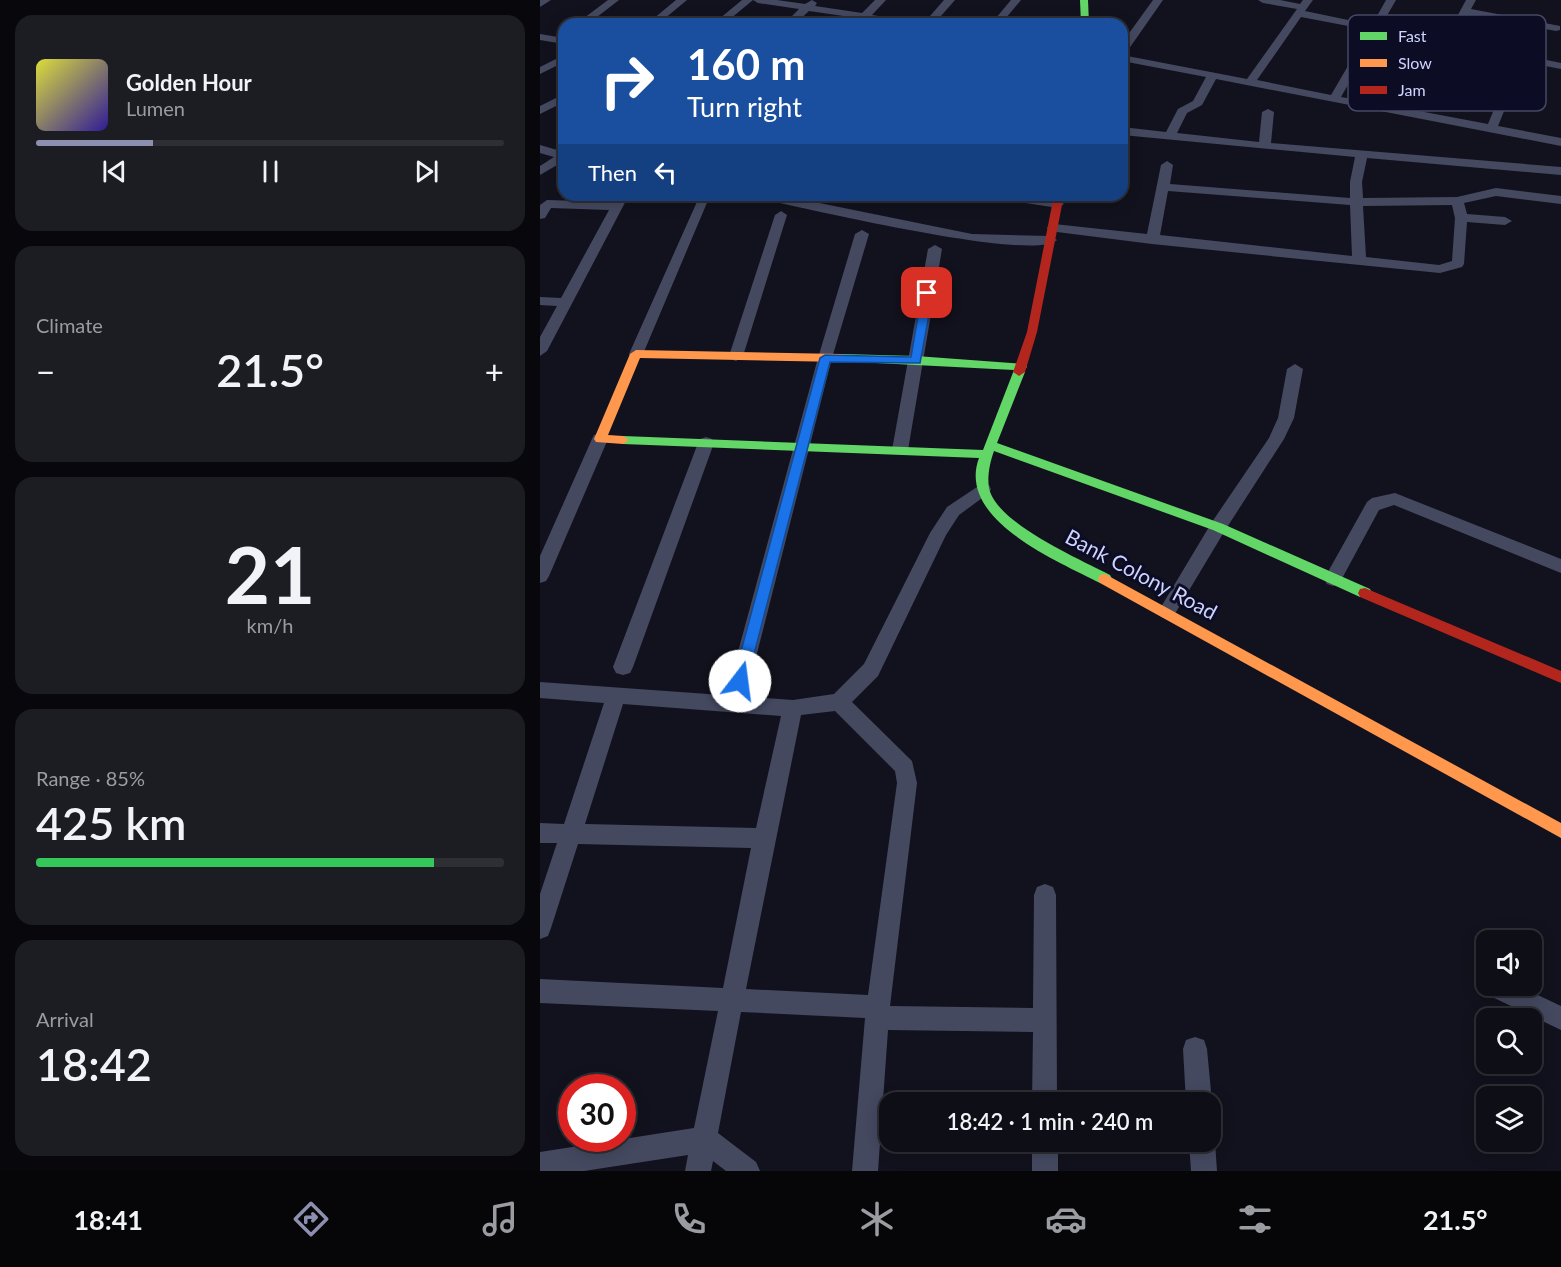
<!DOCTYPE html>
<meta charset="utf-8">
<style>
:root{--surface:#0e0e16;--page:#1c1c23;--text:#f1f3f6;--muted:#9b9ca1;--line:#2e2e35;--accent:#8d8fb0}
body{margin:0;font-family:Lato,sans-serif;background:var(--page);color:var(--text);height:100vh;display:flex;flex-direction:column;font-size:22px;white-space:nowrap}
*{box-sizing:border-box;margin:0}
p{font-size:20px;color:var(--muted)}
.icon{flex:none;width:33px;height:33px;fill:none;stroke:currentColor;stroke-width:2;stroke-linecap:round;stroke-linejoin:round}
.map{position:relative;flex:1;overflow:hidden}
.details{display:flex;flex-direction:column;gap:15px;padding:15px;background:#08080c;width:540px}
.details>*{flex:none}
.guide{position:absolute;left:18px;top:18px;width:570px;height:183px;border-radius:18px;box-shadow:0 3px 15px #0003,0 0 0 2px var(--line);background:#1a4fa0;color:#fff;overflow:hidden}
.controls{position:absolute;left:936px;top:930px;display:grid;gap:12px}
.controls a{display:grid;place-items:center;width:66px;height:66px;border-radius:12px;background:var(--surface);box-shadow:0 3px 15px #0003,0 0 0 2px var(--line);font-size:30px}
.speed{position:absolute;left:18px;top:1074px;display:flex;gap:12px;font-size:30px;font-weight:700;text-align:center}
.speed>*{display:grid;place-content:center;width:78px;height:78px;border-radius:50%;background:var(--surface);box-shadow:0 3px 15px #0003,0 0 0 2px var(--line);line-height:1}
.speed .limit{border:9px solid #d22;background:#fff;color:#111}
.pin{position:absolute;display:grid;place-items:center;width:51px;height:51px;color:#fff;margin:-26px;border-radius:12px;box-shadow:0 3px 9px #0006}
.me{position:absolute;width:66px;margin:-33px;rotate:15deg;stroke-linejoin:round;filter:drop-shadow(0 0 4px #0008)}
.turn{display:flex;align-items:center;gap:21px;height:126px;padding:0 30px;font-size:27px}
.turn .icon{width:78px;height:78px;stroke-width:2.5}
.turn b{display:block;font-size:42px;line-height:51px}
.then{display:flex;align-items:center;height:57px;padding:0 30px;background:#0003;gap:12px;font-size:22px}
.big{font-size:45px;font-weight:600;line-height:1.1}
.details .card{flex:1;display:flex;flex-direction:column;justify-content:center;gap:9px;min-width:0;padding:0 21px;border-radius:18px;background:var(--page)}
.details .dial{align-items:center;gap:0}
.dial b{font-size:78px;line-height:1}
.song{display:flex;align-items:center;gap:18px}
.cover{width:72px;height:72px;border-radius:9px;background:linear-gradient(135deg,hsl(60 70% 55%),hsl(250 70% 35%))}
.played{height:6px;border-radius:3px;background:linear-gradient(90deg,var(--accent) 25%,var(--line) 25%)}
.keys{display:flex;justify-content:space-around;direction:ltr}
.heat{display:flex;justify-content:space-between;align-items:center;font-size:33px;direction:ltr}
.charge{height:9px;border-radius:4px;background:linear-gradient(90deg,#34c759 85%,var(--line) 0)}
.trip{position:absolute;left:339px;top:1092px;width:342px;height:60px;border-radius:18px;background:var(--surface);box-shadow:0 3px 15px #0003,0 0 0 2px var(--line);font-weight:600;line-height:60px;text-align:center}
.tabs{display:flex;height:96px;justify-content:space-around;align-items:center;background:#060609;color:var(--muted)}
.tabs .icon{width:42px;height:42px}
.tabs .on{color:var(--accent)}
.tabs b{font-size:27px;color:var(--text)}
main{display:flex;flex:1;min-height:0}
.map>svg:first-child{display:block}
</style>
<main>
<section class="details">
<div class="card">
<div class="song"><i class="cover"></i><div><b>Golden Hour</b><p>Lumen</p></div></div>
<div class="played"></div>
<div class="keys"><svg class="icon" aria-label="previous" viewBox="0 0 24 24"><path d="M18 5L8 12l10 7zM5 5v14"/></svg><svg class="icon" aria-label="pause" viewBox="0 0 24 24"><path d="M8 5v14M16 5v14"/></svg><svg class="icon" aria-label="next" viewBox="0 0 24 24"><path d="M6 5l10 7-10 7zM19 5v14"/></svg></div>
</div>
<div class="card"><p>Climate</p>
<div class="heat"><a>−</a><b class="big">21.5°</b><a>+</a></div>
</div>
<div class="card dial"><b>21</b><p>km/h</p></div>
<div class="card"><p>Range · 85%</p><b class="big">425 km</b><div class="charge"></div></div>
<div class="card"><p>Arrival</p><b class="big">18:42</b></div>
</section>
<div class="map">
<svg width="1021" height="1171" viewBox="0 0 1021 1171">
<rect width="100%" height="100%" fill="#12121e"/>
<g fill="none" stroke-linecap="round" stroke-linejoin="round">
<!-- street -->
<path fill="#454960" fill-rule="evenodd" d="M 0,0 L 11,0 L 0,7 Z
M 68,0 L 79,0 L 48,24 L 36,24 Z
M 136,0 L 147,0 L 118,24 L 107,24 Z
M 202,0 L 237,0 L 265,4 L 272,0 L 277,3 L 275,6 L 322,13 L 335,0 L 346,0 L 332,15 L 372,21 L 377,24 L 352,24 L 327,20 L 323,24 L 314,24 L 317,18 L 269,11 L 255,24 L 244,24 L 259,9 L 218,3 L 213,0 L 184,24 L 173,24 Z
M 404,0 L 415,0 L 394,24 L 383,24 Z
M 471,0 L 481,0 L 461,24 L 451,24 Z
M 613,0 L 623,0 L 586,53 L 582,54 L 582,43 Z
M 718,0 L 740,0 L 760,4 L 763,0 L 773,0 L 765,11 L 832,25 L 846,0 L 856,0 L 841,26 L 905,39 L 926,0 L 936,0 L 931,9 L 1020,26 L 1020,30 L 1016,31 L 929,15 L 915,41 L 1021,63 L 1021,69 L 984,62 L 958,126 L 1021,138 L 1021,146 L 676,79 L 662,105 L 647,113 L 637,133 L 719,142 L 722,112 L 728,109 L 734,112 L 731,143 L 1021,167 L 1021,175 L 827,158 L 822,182 L 823,198 L 917,197 L 956,188 L 1021,196 L 1021,204 L 956,196 L 924,203 L 927,214 L 965,217 L 972,221 L 965,225 L 927,222 L 924,264 L 922,267 L 900,273 L 612,244 L 509,231 L 507,228 L 509,225 L 514,224 L 607,234 L 621,165 L 627,161 L 633,165 L 630,184 L 810,198 L 810,182 L 815,157 L 582,135 L 582,127 L 626,132 L 638,109 L 653,101 L 666,77 L 582,61 L 582,55 L 707,79 L 757,9 L 723,3 ZM 761,17 L 829,30 L 791,95 L 717,80 ZM 838,32 L 902,45 L 869,109 L 801,97 ZM 912,47 L 974,60 L 948,124 L 879,111 ZM 628,191 L 810,205 L 812,256 L 620,235 ZM 912,205 L 915,218 L 912,261 L 899,265 L 826,257 L 823,206 Z
M 0,34 L 24,38 L 24,44 L 0,40 Z
M 24,55 L 24,62 L 0,74 L 0,67 Z
M 24,94 L 24,102 L 0,114 L 0,106 Z
M 0,145 L 24,152 L 24,161 L 0,175 L 0,166 L 14,157 L 0,153 Z
M 77,195 L 89,195 L 7,351 L 0,356 L 0,337 L 17,306 L 0,305 L 0,297 L 21,298 L 69,210 L 11,208 L 5,218 L 0,219 L 0,205 L 7,200 L 73,202 Z
M 160,195 L 167,195 L 169,198 L 103,354 L 101,357 L 91,357 L 89,354 Z
M 215,195 L 240,195 L 432,234 L 510,236 L 517,240 C 494,263 262,207 221,199 Z
M 454,195 C 470,195 512,193 524,204 L 518,208 L 460,199 Z
M 241,211 L 247,215 L 203,356 L 196,361 L 191,359 L 189,356 L 235,215 Z
M 322,230 L 329,234 L 292,358 L 210,681 L 207,687 L 200,689 L 193,687 L 190,681 L 278,358 L 315,234 Z
M 395,245 L 402,249 L 368,450 L 366,454 L 354,454 L 352,450 L 388,249 Z
M 755,364 L 763,369 L 754,418 L 744,439 L 684,532 L 633,617 L 627,619 L 621,617 L 618,612 L 672,522 L 729,438 L 738,418 L 747,369 Z
M 60,433 L 66,435 L 68,439 L 9,576 L 6,581 L 0,583 L 0,556 L 52,439 L 54,435 Z
M 166,437 L 172,439 L 174,443 L 93,667 L 90,673 L 83,675 L 76,673 L 73,667 L 158,443 L 160,439 Z
M 443,483 L 449,485 L 451,489 L 449,493 L 419,515 L 406,535 L 338,676 L 312,702 L 372,761 L 377,783 L 350,1006 L 493,1008 L 494,895 L 497,887 L 505,884 L 513,887 L 516,895 L 517,1102 L 492,1102 L 493,1032 L 348,1030 L 338,1171 L 312,1171 L 325,1018 L 201,1012 L 178,1133 L 216,1162 L 220,1171 L 186,1171 L 173,1161 L 171,1171 L 145,1171 L 148,1155 L 44,1171 L 0,1171 L 0,1152 L 154,1128 L 178,1011 L 0,1003 L 0,979 L 183,988 L 211,848 L 38,844 L 11,928 L 8,936 L 0,939 L 0,894 L 17,843 L 0,843 L 0,823 L 24,824 L 64,703 L 0,698 L 0,682 L 253,700 L 294,694 L 324,664 L 390,533 L 407,507 ZM 83,704 L 241,716 L 216,828 L 45,824 ZM 295,711 L 355,771 L 357,783 L 328,995 L 206,989 L 261,715 Z
M 855,493 L 1021,559 L 1021,573 L 854,505 L 839,510 L 799,584 L 793,586 L 787,584 L 784,579 L 827,502 L 832,498 Z
M 946,977 L 946,986 L 979,986 L 1021,1006 L 1021,1030 L 946,994 L 942,986 Z
M 655,1037 L 664,1040 L 667,1049 L 672,1102 L 670,1104 L 670,1102 L 646,1102 L 643,1049 L 646,1040 Z
M 670,1133 L 675,1142 L 677,1171 L 651,1171 L 649,1142 L 670,1142 Z
M 492,1142 L 518,1142 L 518,1171 L 492,1171 Z"/>
<!-- fast -->
<path fill="#63d668" fill-rule="evenodd" d="M 540,0 L 548,0 L 549,24 L 541,24 Z
M 301,354 L 376,356 L 485,364 L 487,367 L 483,370 L 485,372 L 457,443 L 683,524 L 830,589 L 832,593 L 830,597 L 820,597 L 673,530 L 454,451 C 450,462 447,476 449,488 C 456,523 539,559 570,575 L 572,579 L 570,583 L 560,583 C 518,561 416,520 439,458 L 83,444 L 77,440 L 83,436 L 443,450 L 474,370 L 297,361 L 295,358 Z"/>
<!-- slow -->
<path fill="#ff974d" fill-rule="evenodd" d="M 96,350 L 301,354 L 307,358 L 301,362 L 100,358 L 68,435 L 83,436 L 89,440 L 83,444 L 56,442 L 54,439 L 90,354 Z
M 565,574 L 1021,823 L 1021,838 L 560,583 L 558,579 L 560,575 Z"/>
<!-- jam -->
<path fill="#b3261e" fill-rule="evenodd" d="M 514,195 L 524,195 L 497,332 L 485,372 L 479,376 L 473,372 L 487,332 Z
M 825,588 L 1021,671 L 1021,683 L 820,597 L 818,593 L 820,589 Z"/>
</g>
<!-- route -->
<path fill="#1a73e8" stroke="#114b97" stroke-width="1.5" d="M 387,290 L 393,293 L 380,363 L 290,362 L 207,681 L 205,685 L 195,685 L 193,681 L 280,358 L 285,355 L 371,357 L 382,293 Z"/>
<g text-anchor="middle" stroke-width="6" stroke-linejoin="round" paint-order="stroke">
<!-- street labels -->
<g font-size="21" fill="#cfd3ff" stroke="#0c0d24">
<text transform="translate(601 575) rotate(28)" y="7">Bank Colony Road</text>
</g>
</g>
<!-- legend -->
<rect x="808" y="15" width="198" height="96" rx="9" fill="#0c0d24" stroke="#464866" stroke-width="1.5"/>
<rect x="820" y="32" width="27" height="8" fill="#63d668"/>
<rect x="820" y="59" width="27" height="8" fill="#ff974d"/>
<rect x="820" y="86" width="27" height="8" fill="#b3261e"/>
<g font-size="16" fill="#cfd3ff">
<text x="858" y="42">Fast</text>
<text x="858" y="69">Slow</text>
<text x="858" y="96">Jam</text>
</g>
</svg>
<div class="controls">
<a><svg class="icon" aria-label="sound" viewBox="0 0 24 24"><path d="M4 9h4l5-4v14l-5-4H4zM17 9q2 3 0 6"/></svg></a>
<a><svg class="icon" aria-label="search" viewBox="0 0 24 24"><circle cx="10" cy="10" r="6"/><path d="M15 15l6 6"/></svg></a>
<a><svg class="icon" aria-label="layers" viewBox="0 0 24 24"><path d="M12 4l9 5-9 5-9-5zM3 14l9 5 9-5"/></svg></a>
</div>
<div class="speed"><div class="limit">30</div></div>
<div class="pin" style="left:387px;top:293px;background:#d93025"><svg class="icon" aria-label="arrive" viewBox="0 0 24 24"><path d="M6 21V4h12l-3 4 3 4H6"/></svg></div>
<svg class="me" style="left:200px;top:681px" viewBox="-20 -20 40 40"><circle r="19" fill="#fff"/><path d="M0-13L10 11 0 6-10 11z" fill="#1a73e8"/></svg>
<div class="trip">18:42 · 1 min · 240 m</div>
<div class="guide">
<div class="turn"><svg class="icon" aria-label="right" viewBox="0 0 24 24"><path d="M7 20v-9h11M14 6l5 5-5 5"/></svg><div><b>160 m</b>Turn right</div></div>
<div class="then">Then<svg class="icon" aria-label="left" viewBox="0 0 24 24"><path d="M17 20v-9H6M10 6l-5 5 5 5"/></svg></div>
</div>
</div>
</main>
<nav class="tabs">
<b>18:41</b>
<svg class="icon on" aria-label="directions" viewBox="0 0 24 24"><path d="M12 3l9 9-9 9-9-9zM9 14v-3h6M13 9l2 2-2 2"/></svg>
<svg class="icon" aria-label="music" viewBox="0 0 24 24"><path d="M9 18V5l10-2v13"/><circle cx="6" cy="18" r="3"/><circle cx="16" cy="16" r="3"/></svg>
<svg class="icon" aria-label="phone" viewBox="0 0 24 24"><path d="M5 4h4l2 5-3 2q2 4 5 5l2-3 5 2v4C11 20 4 13 5 4z"/></svg>
<svg class="icon" aria-label="climate" viewBox="0 0 24 24"><path d="M12 3v18M4 7l16 10M4 17L20 7"/></svg>
<svg class="icon" aria-label="car" viewBox="0 0 24 24"><path d="M5 17H2v-5l4-1 3-4h7l3 4 3 1v5h-3M9 17h6M6 11h13"/><circle cx="7" cy="17" r="2"/><circle cx="17" cy="17" r="2"/></svg>
<svg class="icon" aria-label="filters" viewBox="0 0 24 24"><path d="M4 7h16M4 17h16"/><circle cx="9" cy="7" r="2"/><circle cx="15" cy="17" r="2"/></svg>
<b>21.5°</b>
</nav>
